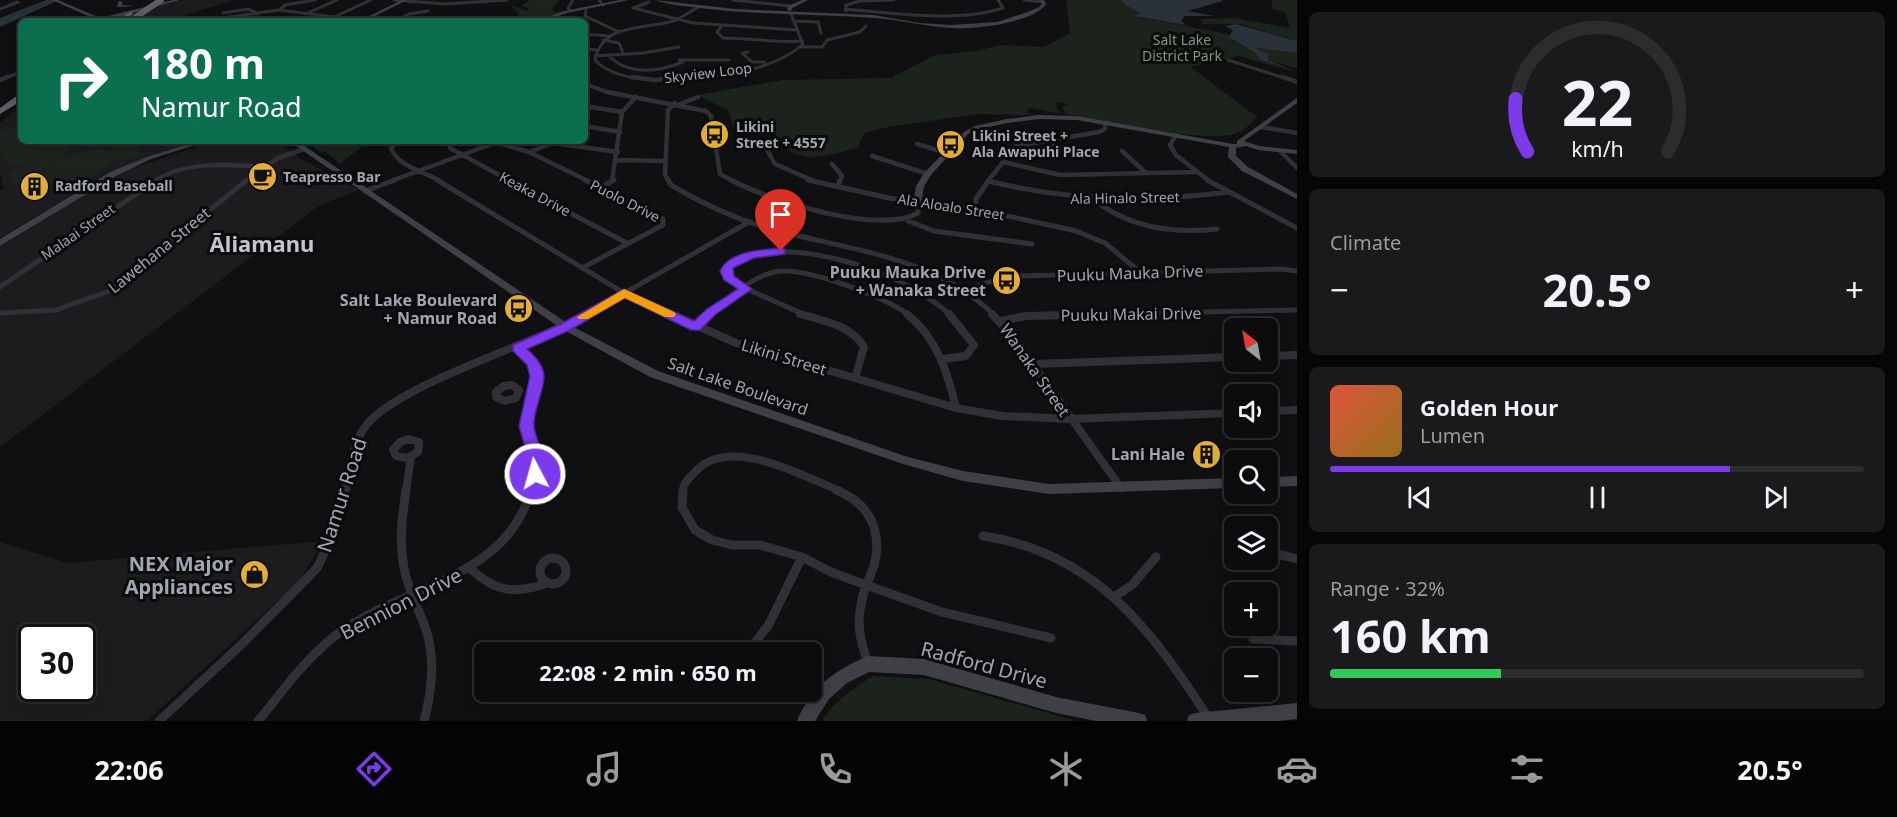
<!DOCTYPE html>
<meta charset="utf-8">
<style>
:root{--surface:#0c0b0d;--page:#1a191b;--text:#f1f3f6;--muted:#9a9b9d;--line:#2c2b2e;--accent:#7c3aed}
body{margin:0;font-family:"Noto Sans",sans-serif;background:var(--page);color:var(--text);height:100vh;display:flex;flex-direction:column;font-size:22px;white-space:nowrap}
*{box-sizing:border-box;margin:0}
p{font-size:20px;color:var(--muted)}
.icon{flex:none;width:33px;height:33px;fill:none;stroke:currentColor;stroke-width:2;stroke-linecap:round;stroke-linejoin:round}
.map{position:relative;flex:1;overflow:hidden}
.panel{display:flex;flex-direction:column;gap:12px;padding:12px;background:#070607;width:600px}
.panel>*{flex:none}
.top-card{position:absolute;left:18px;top:18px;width:570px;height:126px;border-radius:9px;box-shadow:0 3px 15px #0003,0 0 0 2px var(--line);background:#0b6e4f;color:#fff;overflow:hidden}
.needle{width:39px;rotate:329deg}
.controls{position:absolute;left:1224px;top:318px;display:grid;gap:12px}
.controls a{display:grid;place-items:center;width:54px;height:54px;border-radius:9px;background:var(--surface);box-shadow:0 3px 15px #0003,0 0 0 2px var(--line);font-size:30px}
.speed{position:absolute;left:18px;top:624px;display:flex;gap:12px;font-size:30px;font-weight:700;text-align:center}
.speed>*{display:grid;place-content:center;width:78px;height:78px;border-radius:50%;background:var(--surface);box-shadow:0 3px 15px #0003,0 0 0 2px var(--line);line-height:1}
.speed .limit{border:3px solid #111;border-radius:9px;background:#fff;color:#111}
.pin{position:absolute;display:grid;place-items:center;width:51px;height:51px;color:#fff;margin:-62px -26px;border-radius:50% 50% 50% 0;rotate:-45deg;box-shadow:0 0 6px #0007}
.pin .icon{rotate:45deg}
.me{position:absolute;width:66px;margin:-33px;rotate:354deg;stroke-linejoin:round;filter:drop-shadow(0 0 4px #0008)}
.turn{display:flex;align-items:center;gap:21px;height:126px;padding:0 24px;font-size:27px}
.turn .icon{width:78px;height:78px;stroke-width:2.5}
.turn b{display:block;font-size:42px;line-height:51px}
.big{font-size:45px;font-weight:700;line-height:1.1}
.panel .card{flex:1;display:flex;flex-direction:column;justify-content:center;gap:9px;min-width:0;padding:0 21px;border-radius:9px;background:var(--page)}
.panel .dial{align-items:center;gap:0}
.dial svg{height:156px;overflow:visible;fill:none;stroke:var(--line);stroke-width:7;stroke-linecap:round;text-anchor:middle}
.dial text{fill:var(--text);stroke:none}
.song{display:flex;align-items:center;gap:18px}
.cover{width:72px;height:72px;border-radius:9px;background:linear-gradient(135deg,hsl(10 70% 55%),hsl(40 70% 35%))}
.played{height:6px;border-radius:3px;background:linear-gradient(90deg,var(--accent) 75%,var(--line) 75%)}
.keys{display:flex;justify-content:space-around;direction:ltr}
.heat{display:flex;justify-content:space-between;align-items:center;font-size:33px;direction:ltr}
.charge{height:9px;border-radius:4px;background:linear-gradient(90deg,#34c759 32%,var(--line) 0)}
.trip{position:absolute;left:474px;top:642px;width:348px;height:60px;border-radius:9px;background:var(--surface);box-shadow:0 3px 15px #0003,0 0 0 2px var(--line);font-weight:700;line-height:60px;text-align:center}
.tabs{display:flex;height:96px;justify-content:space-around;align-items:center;background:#050405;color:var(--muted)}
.tabs .icon{width:42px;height:42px}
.tabs .selected{color:var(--accent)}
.tabs b{font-size:27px;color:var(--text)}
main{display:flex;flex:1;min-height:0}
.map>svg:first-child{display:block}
</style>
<main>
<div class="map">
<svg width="1297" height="721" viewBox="0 0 1297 721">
<rect width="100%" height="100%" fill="#100f11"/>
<!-- built -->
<path fill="#1c1c1e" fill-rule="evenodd" d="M 182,0 L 235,0 L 165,21 L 108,20 L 119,15 Z
M 21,111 L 21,141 L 194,141 L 107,173 L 0,238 L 0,191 L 4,189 L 0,172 L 0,123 L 13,112 Z
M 214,141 L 279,141 L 296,156 L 359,190 L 320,205 L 0,447 L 0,247 L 95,187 L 127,170 Z
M 324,541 L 299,581 L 147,721 L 0,721 L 0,542 L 68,563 ZM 32,638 L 82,638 L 82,688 L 32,688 Z"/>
<!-- green -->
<path fill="#1c231d" d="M 530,0 L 559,0 L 553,8 L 554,12 L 568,11 L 535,21 L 517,21 L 518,13 L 512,7 L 514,6 L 527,11 L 528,9 L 521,6 Z
M 1066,0 L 1122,0 L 1124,4 L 1139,13 L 1135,15 L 1138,17 L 1228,34 L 1232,40 L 1257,53 L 1259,59 L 1297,73 L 1239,56 L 1191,67 L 1257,117 C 1252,122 1246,129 1240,132 C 1211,146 1102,120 1066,114 L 1062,108 L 1069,104 L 1056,102 L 1057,109 L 1063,114 L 1029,108 L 1026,113 L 1035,115 L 976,114 L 888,127 L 864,133 L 858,148 C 833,153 809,165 787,149 L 811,146 L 808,143 L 775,137 L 774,133 L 733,126 L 728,110 L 696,95 L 783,80 L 891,78 L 935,55 L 977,51 L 1001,45 L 1044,47 L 1070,33 Z
M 1272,0 L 1297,0 L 1297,41 L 1241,24 L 1203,24 L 1200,19 L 1235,18 L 1290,28 L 1285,12 L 1272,9 Z
M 1256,48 L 1297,53 L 1297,69 L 1267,59 L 1268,54 Z
M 21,125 L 21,141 L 62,141 L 71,151 L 49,161 L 96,149 L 113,152 L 113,143 L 137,141 L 139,156 L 114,161 L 81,184 L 15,184 L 8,172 L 34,165 C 1,167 0,164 0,131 Z
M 304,141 L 369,141 L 340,164 L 325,151 L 321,152 Z
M 873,676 L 929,679 L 1076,721 L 822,721 C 834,701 853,689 873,676 Z"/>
<!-- water -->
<path fill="#2a3138" d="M 46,0 L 59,0 L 0,27 L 0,18 Z
M 1122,0 L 1222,0 L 1223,1 L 1188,11 L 1214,16 L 1185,16 L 1181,21 L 1185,24 L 1184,25 L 1135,16 L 1139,13 L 1124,4 Z
M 1236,24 L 1297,41 L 1297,53 L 1256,48 L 1268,54 L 1268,60 L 1297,72 L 1259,59 L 1256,53 L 1228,37 L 1233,30 L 1225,26 Z"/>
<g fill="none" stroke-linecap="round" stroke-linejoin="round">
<!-- street-far4 -->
<path stroke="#313135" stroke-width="3" d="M 394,0 L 445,4 L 507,0
M 599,0 L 603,5
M 732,0 L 791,6
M 1024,0 L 1043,2
M 649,2 L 633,8 L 693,23 L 797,30
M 0,9 L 18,2
M 845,9 C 893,13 957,23 1003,8 L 998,0
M 279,10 L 285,5 L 315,0
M 586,10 L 585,16 L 619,32
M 571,11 L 568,8 L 573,0
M 846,11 L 846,5 L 860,1 L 894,0
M 223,13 L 248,9 L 259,14
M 308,13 L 337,0
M 554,20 L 558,21
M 200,21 L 279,10 L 334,17
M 271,21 L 274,20
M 325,21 L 371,0
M 395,21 L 409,14 L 428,11
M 793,21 L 818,22 L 821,33
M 721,27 L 717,32 L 723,38 C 750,38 775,43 802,41
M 585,34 L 610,36
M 603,40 L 619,43 L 623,53
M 801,47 L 822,47 L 827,40 L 860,32 L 866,26
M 585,49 L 597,50
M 748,52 L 742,53 L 752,62 L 765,62
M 608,55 C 628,76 658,72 683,62
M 595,56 L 643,53 L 679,47
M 690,60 L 679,60 L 729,60
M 1228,60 L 1287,79
M 3,79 L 21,72
M 642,79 C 625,77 607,73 595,60 C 603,22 644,30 673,21 C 682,18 690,12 698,7
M 680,79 C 719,76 773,72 803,44 L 791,14"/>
<!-- street-far3 -->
<path stroke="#313135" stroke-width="4.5" d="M 632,77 L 654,80 L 695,77
M 1283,77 L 1297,82
M 0,80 L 7,77
M 585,84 L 607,92 L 706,111 L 711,116 L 720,174 L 733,181
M 680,104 L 698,97
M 585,106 L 622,112
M 585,126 L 620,132
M 1261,127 L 1297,133
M 1176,135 L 1170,145 L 1176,155 L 1209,181
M 1043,140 L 1065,153
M 397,141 L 391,148 C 397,166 425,172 440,181
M 449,141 L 450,148 L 510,181
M 498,143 L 529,152 L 588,181
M 917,144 L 947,153
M 765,146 L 775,164 L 814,181
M 1122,151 L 1145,172
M 1280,151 L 1297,168
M 529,152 L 553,143 L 618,152
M 872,156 L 928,174
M 617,160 L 665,161
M 1003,162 L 1060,175 L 1195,172
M 832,164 L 842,176 L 840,181
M 155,181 C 185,161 228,164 263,167
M 245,181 L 278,158 L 304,149
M 391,181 L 500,141
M 612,181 L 622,112 L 636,97
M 669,181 L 665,175 L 668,110 L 675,103
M 988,181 L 1016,146 L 1099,132 L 1105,129 L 1105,123"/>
<!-- street-far2 -->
<path stroke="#313135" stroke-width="5" d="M 437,180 L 624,293 L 674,315
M 507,180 L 627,243
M 668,180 L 671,185 C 703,204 735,219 771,229 C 848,250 934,256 994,315
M 731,180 C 770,201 878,235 918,213 L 918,202
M 808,180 L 889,198 L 976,209 L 1076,231 L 1105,243 L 1140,272
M 1207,180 L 1297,228
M 988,181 C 1068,201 1146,203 1228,192
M 838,186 L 840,180
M 600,188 L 614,180
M 365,191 L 395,180
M 1094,200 C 1130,228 1172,234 1217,229
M 976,209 L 976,199 L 989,180
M 908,221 L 934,231 L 1032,244
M 582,268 L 663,225 L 663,219 L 585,180
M 0,287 L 157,180
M 965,291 L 985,283 L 1019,276 L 1281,269 L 1297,271
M 0,313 L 56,310 L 109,291 L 247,180
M 586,315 L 747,223
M 708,315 C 726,299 750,278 774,272 C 802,265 886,297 909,315
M 805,315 L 740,286 L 727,276 L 728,266 C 735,263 742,258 749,256 C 806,239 909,275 950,315
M 1051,315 L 1297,310"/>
<!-- street-far1 -->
<path stroke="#313135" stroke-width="8" d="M 671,314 L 736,343 L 956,408 L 1002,416 L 1070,419 L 1234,413
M 800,314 C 824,321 851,325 864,347 L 855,378
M 907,314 C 937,338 947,371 956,408
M 992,314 L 1017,342 L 1121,488
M 1001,321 L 1026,316 L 1118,314
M 696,327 L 710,314
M 518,348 C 525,354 533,359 536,369 C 540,386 528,402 526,419 C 523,446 540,456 530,491
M 1268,356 L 1297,355
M 943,359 L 966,356 L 974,345 L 949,314
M 1034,364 L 1234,357
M 512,385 L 519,390 L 516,398 L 505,401 L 496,397 L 496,392 L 504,386 Z
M 1268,411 L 1297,410
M 409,439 L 419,442 L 418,452 L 407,458 L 396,456 L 393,450 L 400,442 Z
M 345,491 C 350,472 352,447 363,430 C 388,387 539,342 589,314
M 406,491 L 411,457
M 683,491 C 683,483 689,478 695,472 C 729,434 802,476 840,491"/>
<!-- street -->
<path stroke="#313135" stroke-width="9" d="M 406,490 C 402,516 399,542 404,568 C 408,590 419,609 426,630 C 436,660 432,691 424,721
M 683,490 L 682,507 L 695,530 L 712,540 L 732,545 L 760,545 L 802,557 L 831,572 L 866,585
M 836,490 C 879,507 886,547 866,585
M 983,536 C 1094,552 1152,630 1209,719
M 1268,552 L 1297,559
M540 571a13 13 0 1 1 26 0a13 13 0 1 1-26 0Z
M 471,569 C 496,593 516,594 548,583
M 866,585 L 942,612 L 1051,638
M 866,585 C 856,617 857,632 868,664
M 1114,597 L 1132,585 L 1156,557
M 1253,639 L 1297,641
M 747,652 L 768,626 L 802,557
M 159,721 L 243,643 L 317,568 L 334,532 L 345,490
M 258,721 C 283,691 307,656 339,633 C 404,585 506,580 531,490"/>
<!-- secondary -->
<path fill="#3f4045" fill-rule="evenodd" d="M 52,0 L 58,0 L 100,18 L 173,0 L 180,0 L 103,21 L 90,21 L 95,19 Z
M 402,0 L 407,0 L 365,21 L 359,21 Z
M 620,0 L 629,0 L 567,13 L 544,21 L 537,21 L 564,11 Z
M 655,0 L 735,9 L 873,15 L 920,23 L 951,25 L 997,22 L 1025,13 L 1039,7 L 1042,4 L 1040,0 L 1044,0 L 1046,4 C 1034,21 989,27 969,28 C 936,30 906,20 874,18 C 816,14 757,15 700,8 C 685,6 668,5 655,0 Z
M 802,0 L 808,0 L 792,8 L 791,11 L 787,10 L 788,6 Z
M 120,1 L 122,2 L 122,5 L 135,6 L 117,7 L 118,2 Z
M 1297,98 L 1297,103 L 1244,141 L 1259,146 L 1297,150 L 1297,154 L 1258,150 L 1246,146 L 1236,148 L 1236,156 L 1248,167 L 1297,194 L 1297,199 L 1242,171 L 1228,157 L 1229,147 L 1077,120 L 1039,119 L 1007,123 L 979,129 L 968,134 L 931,175 L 924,186 L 921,204 L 918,204 L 914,202 L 916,186 L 925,172 L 964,132 L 975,126 L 1007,119 L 1039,115 L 1077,116 L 1233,144 L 1237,144 L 1237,141 Z
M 198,141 L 208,141 L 151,159 L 116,176 L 0,246 L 0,239 L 110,172 L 147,157 Z
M 289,141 L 297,141 L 570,325 L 658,371 L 908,457 L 963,471 L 1049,484 L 1234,478 L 1234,488 L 1049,494 L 963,481 L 903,464 L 650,377 L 562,329 Z
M 1297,476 L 1297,486 L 1268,487 L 1268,477 Z
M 868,656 L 924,659 L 1056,697 L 1139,713 L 1145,715 L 1147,721 L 1096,721 L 1056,713 L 924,675 L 869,672 L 847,683 L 829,699 L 815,721 L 797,721 C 811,687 835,670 868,656 Z
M 1297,703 L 1297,719 L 1279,721 L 1187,721 L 1189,715 L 1195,713 Z"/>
<!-- highway -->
<path fill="#5d5f66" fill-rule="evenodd" d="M 131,11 L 133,14 L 123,21 L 116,21 Z
M 18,95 L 21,95 L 21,101 L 0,114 L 0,108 Z"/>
<!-- highway-bridge -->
<path stroke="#5d5f66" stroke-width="6" d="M 130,21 L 161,0"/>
</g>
<!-- route -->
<path fill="#7c3aed" stroke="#51269a" stroke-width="1.5" d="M 781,248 L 785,249 L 785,254 L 754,258 L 733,268 L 734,276 L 752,289 L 716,314 L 700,330 L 691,330 L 625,298 L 570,330 L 527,349 C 535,357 543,364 544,376 C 544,393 532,411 534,428 C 537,444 550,462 541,478 L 529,478 L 527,454 L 519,426 L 530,376 L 527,365 L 513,351 L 513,345 L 561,324 L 624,289 L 694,321 L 707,309 L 738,289 L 724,280 L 720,271 C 729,251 761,250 781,248 Z"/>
<!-- slow -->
<path fill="#f59e0b" d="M 624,289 L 674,312 L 676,314 L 674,317 L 665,317 L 625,298 L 588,319 L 579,319 L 577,317 Z"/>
<!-- icons -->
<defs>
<symbol id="bus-disc" viewBox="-11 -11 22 22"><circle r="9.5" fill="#e2ae36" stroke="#0b0b0c"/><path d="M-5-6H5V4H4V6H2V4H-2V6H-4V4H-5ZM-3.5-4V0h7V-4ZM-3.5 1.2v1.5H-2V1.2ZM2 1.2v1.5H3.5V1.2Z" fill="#111"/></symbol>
<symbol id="cafe-disc" viewBox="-11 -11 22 22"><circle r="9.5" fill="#e2ae36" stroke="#0b0b0c"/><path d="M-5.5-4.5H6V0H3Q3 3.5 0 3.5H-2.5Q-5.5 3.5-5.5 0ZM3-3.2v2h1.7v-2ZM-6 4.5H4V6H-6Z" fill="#111"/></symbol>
<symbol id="building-disc" viewBox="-11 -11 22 22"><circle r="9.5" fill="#e2ae36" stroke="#0b0b0c"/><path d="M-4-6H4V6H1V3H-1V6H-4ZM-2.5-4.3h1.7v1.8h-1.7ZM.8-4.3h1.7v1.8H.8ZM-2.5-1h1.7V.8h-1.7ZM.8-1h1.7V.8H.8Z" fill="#111"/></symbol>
<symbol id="shop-disc" viewBox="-11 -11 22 22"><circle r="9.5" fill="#e2ae36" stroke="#0b0b0c"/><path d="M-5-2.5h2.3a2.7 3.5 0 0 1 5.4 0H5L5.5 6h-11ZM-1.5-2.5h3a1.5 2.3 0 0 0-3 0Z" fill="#111"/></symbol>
</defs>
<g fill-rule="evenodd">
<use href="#bus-disc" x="698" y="118" width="33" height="33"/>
<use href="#bus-disc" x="934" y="128" width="33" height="33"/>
<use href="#cafe-disc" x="246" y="160" width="33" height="33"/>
<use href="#building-disc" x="18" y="170" width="33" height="33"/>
<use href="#bus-disc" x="990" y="264" width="33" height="33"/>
<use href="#bus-disc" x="502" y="292" width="33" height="33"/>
<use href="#building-disc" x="1190" y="438" width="33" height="33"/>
<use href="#shop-disc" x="238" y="558" width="33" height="33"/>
</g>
<g text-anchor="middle" stroke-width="6" stroke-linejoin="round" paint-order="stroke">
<!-- far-park labels -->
<g font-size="14" fill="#7a9a7d" stroke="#0b0b0c">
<text x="1182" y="45">Salt Lake<tspan x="1182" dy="16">District Park</tspan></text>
</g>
<!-- far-street labels -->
<g font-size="14" fill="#a2a6b0" stroke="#0b0b0c">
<text transform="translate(708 73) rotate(-7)" y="5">Skyview Loop</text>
<text transform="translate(535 194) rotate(28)" y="5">Keaka Drive</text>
<text transform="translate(1125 198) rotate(-1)" y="5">Ala Hinalo Street</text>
<text transform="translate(625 201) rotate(27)" y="5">Puolo Drive</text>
<text transform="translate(951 207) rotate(9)" y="5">Ala Aloalo Street</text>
<text transform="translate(78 232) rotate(-35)" y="5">Malaai Street</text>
</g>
<!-- far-poi labels -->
<g font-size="14" font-weight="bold" fill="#a2a6b0" stroke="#0b0b0c" text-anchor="start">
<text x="736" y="132">Likini<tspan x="736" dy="16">Street + 4557</tspan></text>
<text x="972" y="141">Likini Street +<tspan x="972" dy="16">Ala Awapuhi Place</tspan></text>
<text x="283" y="182">Teapresso Bar</text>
<text x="55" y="191">Radford Baseball</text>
</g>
<!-- street labels -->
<g font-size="16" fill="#a2a6b0" stroke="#0b0b0c">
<text transform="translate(159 250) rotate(-39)" y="6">Lawehana Street</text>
<text transform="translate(1130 273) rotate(-2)" y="6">Puuku Mauka Drive</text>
<text transform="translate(1131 314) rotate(-1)" y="6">Puuku Makai Drive</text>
<text transform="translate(784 357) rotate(17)" y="6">Likini Street</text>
<text transform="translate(1035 370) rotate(55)" y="6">Wanaka Street</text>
<text transform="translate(738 386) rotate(19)" y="6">Salt Lake Boulevard</text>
</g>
<!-- poi labels -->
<g font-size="16" font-weight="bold" fill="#a2a6b0" stroke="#0b0b0c" text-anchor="end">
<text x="986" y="278">Puuku Mauka Drive<tspan x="986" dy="18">+ Wanaka Street</tspan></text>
<text x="497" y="306">Salt Lake Boulevard<tspan x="497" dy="18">+ Namur Road</tspan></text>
<text x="1185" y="460">Lani Hale</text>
</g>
<!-- near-street labels -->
<g font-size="20" fill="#a2a6b0" stroke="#0b0b0c">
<text transform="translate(342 495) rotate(-72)" y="7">Namur Road</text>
<text transform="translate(401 604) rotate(-27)" y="7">Bennion Drive</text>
<text transform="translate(984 665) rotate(15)" y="7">Radford Drive</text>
</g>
<!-- near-poi labels -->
<g font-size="20" font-weight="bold" fill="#a2a6b0" stroke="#0b0b0c" text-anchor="end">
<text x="233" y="571">NEX Major<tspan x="233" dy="23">Appliances</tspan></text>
</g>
<!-- district labels -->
<g font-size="22" font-weight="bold" fill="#c2c5cd" stroke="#0b0b0c">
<text x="262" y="252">Āliamanu</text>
</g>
</g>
</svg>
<div class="controls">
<a><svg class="needle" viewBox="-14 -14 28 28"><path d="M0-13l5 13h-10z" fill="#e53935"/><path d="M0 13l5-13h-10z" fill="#9a9b9d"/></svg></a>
<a><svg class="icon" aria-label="sound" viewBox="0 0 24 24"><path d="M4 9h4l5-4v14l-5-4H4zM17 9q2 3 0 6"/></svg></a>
<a><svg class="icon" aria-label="search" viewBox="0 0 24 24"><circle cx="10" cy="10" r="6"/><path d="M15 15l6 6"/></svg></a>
<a><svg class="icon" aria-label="layers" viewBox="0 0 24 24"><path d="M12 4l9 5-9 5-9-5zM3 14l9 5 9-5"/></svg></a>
<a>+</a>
<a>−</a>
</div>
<div class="speed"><div class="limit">30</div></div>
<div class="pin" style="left:781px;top:251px;background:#d93025"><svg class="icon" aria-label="arrive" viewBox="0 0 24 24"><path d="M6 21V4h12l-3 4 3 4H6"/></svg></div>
<svg class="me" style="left:535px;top:474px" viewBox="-20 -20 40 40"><circle r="17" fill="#7c3aed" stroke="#fff" stroke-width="3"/><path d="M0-11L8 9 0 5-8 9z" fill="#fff"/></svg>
<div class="trip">22:08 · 2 min · 650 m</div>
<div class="top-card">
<div class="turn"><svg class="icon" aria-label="right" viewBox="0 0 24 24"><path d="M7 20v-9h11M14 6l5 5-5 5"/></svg><div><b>180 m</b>Namur Road</div></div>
</div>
</div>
<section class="panel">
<div class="card dial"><svg viewBox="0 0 100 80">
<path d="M14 69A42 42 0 1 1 86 69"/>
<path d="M14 69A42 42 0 0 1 8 42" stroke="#7c3aed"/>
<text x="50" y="56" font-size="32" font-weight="700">22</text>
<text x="50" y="72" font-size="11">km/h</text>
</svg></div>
<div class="card"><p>Climate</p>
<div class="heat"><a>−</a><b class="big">20.5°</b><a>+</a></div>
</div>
<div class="card">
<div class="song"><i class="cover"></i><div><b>Golden Hour</b><p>Lumen</p></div></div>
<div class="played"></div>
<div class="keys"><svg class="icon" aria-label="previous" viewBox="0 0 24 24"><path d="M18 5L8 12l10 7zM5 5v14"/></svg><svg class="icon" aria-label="pause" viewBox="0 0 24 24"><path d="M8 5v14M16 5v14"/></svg><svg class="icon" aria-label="next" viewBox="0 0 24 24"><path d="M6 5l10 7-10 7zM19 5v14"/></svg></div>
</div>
<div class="card"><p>Range · 32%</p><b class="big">160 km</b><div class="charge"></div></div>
</section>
</main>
<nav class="tabs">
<b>22:06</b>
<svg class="icon selected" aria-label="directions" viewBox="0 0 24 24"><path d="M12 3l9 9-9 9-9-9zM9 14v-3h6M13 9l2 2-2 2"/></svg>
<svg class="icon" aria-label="music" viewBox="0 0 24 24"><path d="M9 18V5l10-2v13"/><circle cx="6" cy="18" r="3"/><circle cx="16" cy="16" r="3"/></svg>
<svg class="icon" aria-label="phone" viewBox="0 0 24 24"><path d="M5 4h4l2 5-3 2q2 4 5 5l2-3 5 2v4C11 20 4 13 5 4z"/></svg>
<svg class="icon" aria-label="climate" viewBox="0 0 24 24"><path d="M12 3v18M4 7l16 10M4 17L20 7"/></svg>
<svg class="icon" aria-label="car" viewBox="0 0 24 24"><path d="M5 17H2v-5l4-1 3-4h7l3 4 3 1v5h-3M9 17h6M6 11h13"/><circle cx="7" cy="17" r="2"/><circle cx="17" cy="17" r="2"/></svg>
<svg class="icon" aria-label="filters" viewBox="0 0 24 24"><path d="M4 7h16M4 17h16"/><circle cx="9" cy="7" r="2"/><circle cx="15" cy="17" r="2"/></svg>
<b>20.5°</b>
</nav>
